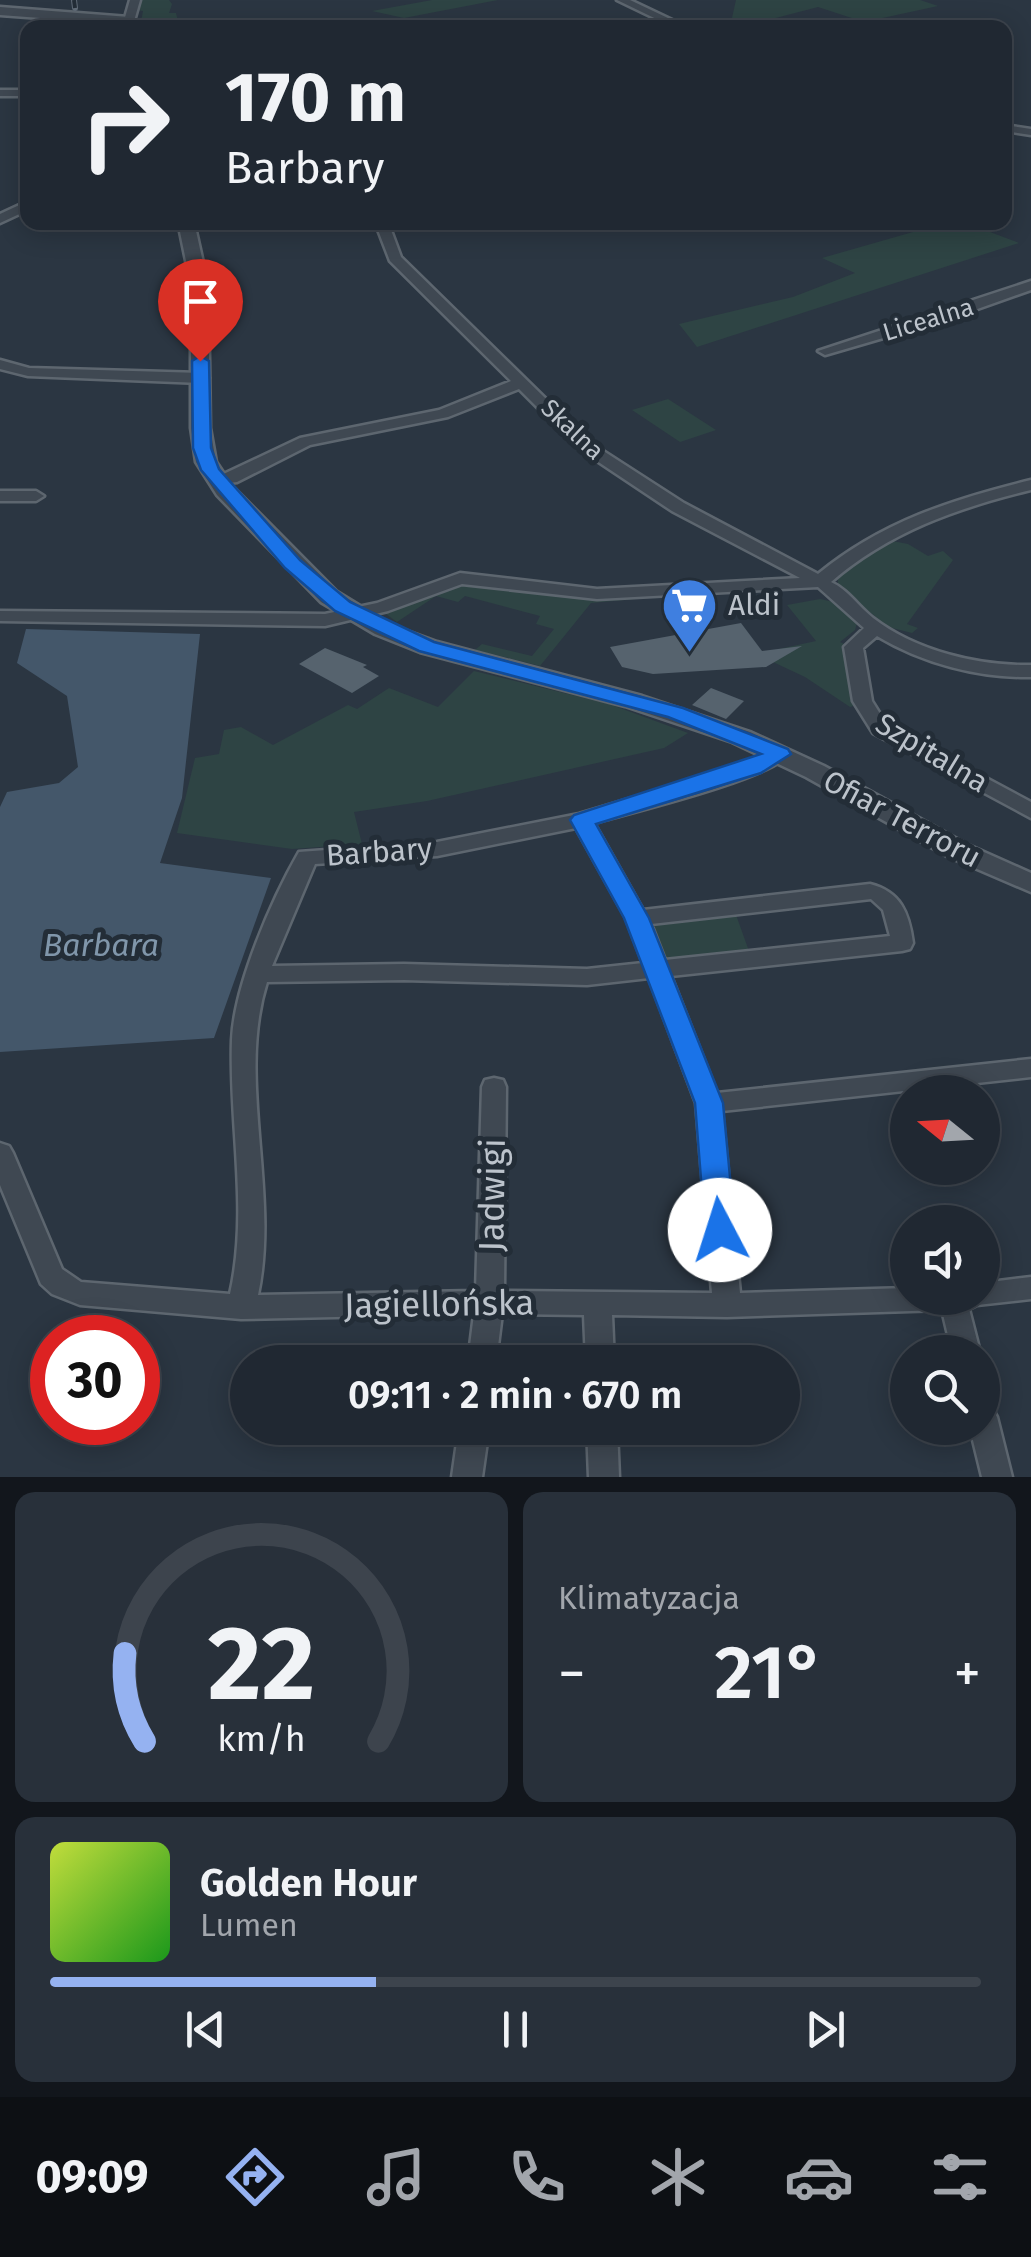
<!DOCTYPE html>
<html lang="pl">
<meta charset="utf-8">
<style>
:root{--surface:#202832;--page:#28303a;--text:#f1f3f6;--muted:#a2a6ac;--line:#3d444d;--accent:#95b2f1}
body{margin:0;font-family:"Fira Sans",sans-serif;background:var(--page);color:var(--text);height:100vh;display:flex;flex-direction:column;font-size:38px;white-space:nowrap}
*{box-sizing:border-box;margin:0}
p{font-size:32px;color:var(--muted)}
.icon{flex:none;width:55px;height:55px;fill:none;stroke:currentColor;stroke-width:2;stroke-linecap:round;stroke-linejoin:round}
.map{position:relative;height:1477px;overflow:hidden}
.drawer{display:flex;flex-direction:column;gap:15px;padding:15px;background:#12161c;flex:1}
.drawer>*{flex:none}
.hud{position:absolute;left:20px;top:20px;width:992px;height:210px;border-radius:20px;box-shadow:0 5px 25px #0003,0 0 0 2px var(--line);background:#202832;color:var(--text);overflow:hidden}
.needle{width:65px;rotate:288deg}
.tools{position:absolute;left:890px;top:1075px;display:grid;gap:20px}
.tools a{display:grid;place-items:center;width:110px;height:110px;border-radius:50%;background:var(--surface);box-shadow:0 5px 25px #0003,0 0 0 2px var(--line);font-size:50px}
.speed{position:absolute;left:30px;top:1315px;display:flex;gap:20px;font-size:50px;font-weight:700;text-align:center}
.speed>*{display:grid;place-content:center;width:130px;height:130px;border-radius:50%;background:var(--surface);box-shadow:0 5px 25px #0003,0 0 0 2px var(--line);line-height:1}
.speed .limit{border:15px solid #d22;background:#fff;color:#111}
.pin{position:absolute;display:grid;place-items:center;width:85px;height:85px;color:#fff;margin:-102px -42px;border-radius:50% 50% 50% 0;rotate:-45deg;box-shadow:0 0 10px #0007}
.pin .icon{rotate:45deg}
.me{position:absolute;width:110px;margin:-55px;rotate:355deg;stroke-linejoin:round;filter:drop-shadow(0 0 8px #0008)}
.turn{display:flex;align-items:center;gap:35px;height:210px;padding:0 40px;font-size:45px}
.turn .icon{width:130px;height:130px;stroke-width:2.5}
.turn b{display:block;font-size:70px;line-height:85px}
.big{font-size:75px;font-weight:600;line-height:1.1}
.drawer .card{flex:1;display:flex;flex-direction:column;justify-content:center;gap:15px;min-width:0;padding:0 35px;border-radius:20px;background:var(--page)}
.drawer .dial{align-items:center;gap:0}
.dial svg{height:260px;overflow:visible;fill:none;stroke:var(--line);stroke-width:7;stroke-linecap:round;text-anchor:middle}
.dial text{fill:var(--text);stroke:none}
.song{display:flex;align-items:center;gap:30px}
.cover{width:120px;height:120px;border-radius:15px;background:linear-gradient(135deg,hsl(70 70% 55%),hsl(120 70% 35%))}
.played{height:10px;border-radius:5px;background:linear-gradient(90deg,var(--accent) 35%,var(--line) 35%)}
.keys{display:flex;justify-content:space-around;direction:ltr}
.heat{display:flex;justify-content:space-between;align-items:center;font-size:55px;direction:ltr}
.drawer .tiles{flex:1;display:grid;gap:15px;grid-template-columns:1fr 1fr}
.card:last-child{grid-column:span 2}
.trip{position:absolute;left:230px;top:1345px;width:570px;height:100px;border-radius:50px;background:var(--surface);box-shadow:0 5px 25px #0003,0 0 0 2px var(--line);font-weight:600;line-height:100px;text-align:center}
.tab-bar{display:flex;height:160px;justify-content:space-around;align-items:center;background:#0d1014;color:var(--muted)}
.tab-bar .icon{width:70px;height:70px}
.tab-bar .on{color:var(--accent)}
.tab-bar b{font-size:45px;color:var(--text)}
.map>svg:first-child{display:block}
</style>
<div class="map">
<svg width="1031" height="1477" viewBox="0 0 1031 1477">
<rect width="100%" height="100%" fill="#2b3642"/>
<!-- green -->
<path fill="#2e4444" d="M 139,0 L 169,0 L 172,4 L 169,13 L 176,13 L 178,21 L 196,27 L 140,27 L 143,11 L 137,10 Z
M 432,0 L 498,0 L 404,18 L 372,11 Z
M 736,0 L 920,0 L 938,6 L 864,22 L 818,7 L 764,21 L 781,27 L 701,27 L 732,18 Z
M 948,222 L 966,223 L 1019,243 L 697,347 L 679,324 L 793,297 L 855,273 L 822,258 Z
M 668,399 L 716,430 L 680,442 L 632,410 Z
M 887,540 L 908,544 L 928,556 L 943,551 L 953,560 L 907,624 L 918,628 L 912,633 L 888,627 L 838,586 L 838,573 Z
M 463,582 L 635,596 L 636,599 L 591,603 L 540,666 L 475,650 L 482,644 L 532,656 L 554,629 L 536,624 L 540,616 L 465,596 L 458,602 L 436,596 L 397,622 L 386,614 Z
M 820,599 L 838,603 L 857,623 L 855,630 L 840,642 L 844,644 L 856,705 L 850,707 L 805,677 L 773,662 L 785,654 L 779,649 L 816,641 L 787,605 Z
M 474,671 L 609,704 L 688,733 L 664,748 L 427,801 L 354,812 L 362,844 L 292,849 L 177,833 L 195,758 L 219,754 L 224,730 L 241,727 L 273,745 L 348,705 L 357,709 L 389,688 L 438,707 Z
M 735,912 L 750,954 L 674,962 L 662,955 L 654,924 L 664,918 Z"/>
<!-- water -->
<path fill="#44576a" d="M 26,629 L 200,634 L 182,798 L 160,863 L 271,878 L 214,1038 L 0,1052 L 0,807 L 7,792 L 59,783 L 78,767 L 67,696 L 17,663 Z"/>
<!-- building -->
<path fill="#56636e" d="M 741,623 L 762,651 L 802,646 L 766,667 L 653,674 L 622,667 L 610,647 Z
M 325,648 L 367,665 L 363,667 L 379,676 L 352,693 L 299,664 Z
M 711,688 L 744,701 L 726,719 L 692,705 Z"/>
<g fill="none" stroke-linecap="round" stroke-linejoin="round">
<defs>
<path id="minor" d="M 130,0 L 140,0 L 134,21 L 129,24 L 124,21 Z
M 617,0 L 630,0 L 689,28 L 675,28 Z
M 0,90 L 28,90 L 28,96 L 0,96 Z
M 1005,125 L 1031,129 L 1031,135 L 1005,131 Z
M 28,201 L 28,210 L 0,223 L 0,214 Z
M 375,222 L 388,222 L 401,257 L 591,443 L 684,503 L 818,574 C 881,522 953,499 1031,480 L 1031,490 C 957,508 889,532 831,582 C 848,590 858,606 873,618 C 916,651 978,666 1031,665 L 1031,677 C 978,678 922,663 877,636 L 863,648 L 872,701 L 887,725 L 1031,802 L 1031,818 L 873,733 L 853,701 L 844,647 L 864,628 L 818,587 L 597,599 L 462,584 L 388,611 L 325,626 L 0,621 L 0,611 L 325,614 L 377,603 L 460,573 L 597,589 L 800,578 L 672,511 L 579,449 L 519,389 L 448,417 L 310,445 L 237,482 L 213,485 L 213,479 L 300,438 L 439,410 L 511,381 L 390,261 Z
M 1031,281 L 1031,290 L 955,317 L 825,355 L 818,351 Z
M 0,360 L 29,368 L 201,373 L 209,378 L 201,383 L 28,376 L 0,369 Z
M 0,491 L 36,491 L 44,496 L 36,501 L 0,501 Z
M 780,748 L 790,754 C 766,780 635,811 594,823 L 643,910 L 870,884 C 901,892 909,913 913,943 L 910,949 L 902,951 L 671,976 L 717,1093 L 1031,1059 L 1031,1077 L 722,1111 L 740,1293 L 908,1288 L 908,1298 L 982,1298 L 982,1283 L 1031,1277 L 1031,1299 L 977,1305 L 969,1309 L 980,1352 L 952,1352 L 942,1310 L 727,1317 L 612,1315 L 614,1362 L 586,1362 L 584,1315 L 502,1314 L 496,1362 L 468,1362 L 474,1314 L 241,1319 L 80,1305 L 52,1294 L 41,1284 L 0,1185 L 0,1143 L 9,1146 L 13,1153 L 62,1269 L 81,1282 L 230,1294 C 249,1210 229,1125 232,1040 C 234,986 272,899 299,852 L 437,842 L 579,814 L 746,764 ZM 576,828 L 626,918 L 643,963 L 587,969 L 404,964 L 272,966 L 315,864 L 437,856 ZM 871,899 L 883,910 L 890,936 L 665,960 L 651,924 ZM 649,978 L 696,1103 L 712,1293 L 504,1291 L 506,1087 L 503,1080 L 494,1078 L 485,1080 L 482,1087 L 476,1291 L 258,1295 C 280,1191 236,1080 267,982 L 404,980 L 587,985 Z
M 982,1404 L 992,1408 L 997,1417 L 1012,1477 L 982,1477 L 970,1428 L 982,1428 Z
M 459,1428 L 489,1428 L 482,1477 L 452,1477 Z
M 587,1428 L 617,1428 L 619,1477 L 589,1477 Z"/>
<path id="tertiary" d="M 0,7 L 129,17 L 135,21 L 134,28 L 122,28 L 122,24 L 0,15 Z
M 178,222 L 194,222 L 208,285 L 210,428 L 216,462 L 232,486 L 337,592 L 391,625 L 437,642 L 642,696 L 750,732 L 824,766 L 966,844 L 1031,873 L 1031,892 L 947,856 L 806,777 L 732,742 L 625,706 L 420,652 L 375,634 L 321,602 L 217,495 L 196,462 L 191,428 L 191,285 Z"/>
</defs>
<!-- minor casing -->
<use href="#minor" stroke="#5d666f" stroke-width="5"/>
<!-- tertiary casing -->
<use href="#tertiary" stroke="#5d666f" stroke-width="5"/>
<!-- minor -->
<use href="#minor" fill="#3f4852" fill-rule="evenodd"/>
<!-- tertiary -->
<use href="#tertiary" fill="#3f4852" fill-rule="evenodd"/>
<defs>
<path id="rail" d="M 74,0 L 75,8"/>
</defs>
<!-- rail casing -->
<use href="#rail" stroke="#616c78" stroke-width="6"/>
<!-- rail -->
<use href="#rail" stroke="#232d37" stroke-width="4" stroke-dasharray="10" stroke-linecap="butt"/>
</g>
<!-- route -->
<path fill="#1a73e8" stroke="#114b97" stroke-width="2.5" d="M 200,356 L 209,361 L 211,448 L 219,469 L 300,560 L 350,602 L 434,642 L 683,708 L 788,749 L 791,754 L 761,773 L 596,824 L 649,918 L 723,1103 L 735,1230 L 731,1239 L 720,1243 L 709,1239 L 705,1230 L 695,1103 L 624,918 L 570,820 L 574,815 L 761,754 L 668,717 L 419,651 L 335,611 L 285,568 L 201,470 L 193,448 L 192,361 Z"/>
<!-- icons -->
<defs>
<symbol id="supermarket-pin" viewBox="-11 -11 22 30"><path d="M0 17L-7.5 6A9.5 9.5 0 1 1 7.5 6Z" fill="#3f7fe0" stroke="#232d37"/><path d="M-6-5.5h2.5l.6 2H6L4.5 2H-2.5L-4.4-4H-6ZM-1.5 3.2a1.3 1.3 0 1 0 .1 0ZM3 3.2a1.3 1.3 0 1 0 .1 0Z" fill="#fff"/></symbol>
</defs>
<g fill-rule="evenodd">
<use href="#supermarket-pin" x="658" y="574" width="63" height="86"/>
</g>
<g text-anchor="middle" stroke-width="10" stroke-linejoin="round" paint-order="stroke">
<!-- far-street labels -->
<g font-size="25" fill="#bcc3cb" stroke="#232d37">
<text transform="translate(928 319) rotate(-17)" y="9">Licealna</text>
<text transform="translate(573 429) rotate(43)" y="9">Skalna</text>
</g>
<!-- poi labels -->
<g font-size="30" fill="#bcc3cb" stroke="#232d37" text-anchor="start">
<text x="728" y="615">Aldi</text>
</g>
<!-- street labels -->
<g font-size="30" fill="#bcc3cb" stroke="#232d37">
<text transform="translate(932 753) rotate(31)" y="10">Szpitalna</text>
<text transform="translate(902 819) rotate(28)" y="10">Ofiar Terroru</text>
<text transform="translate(379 852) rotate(-4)" y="10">Barbary</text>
</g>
<!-- water labels -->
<g font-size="32" font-style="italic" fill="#8096aa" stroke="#232d37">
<text x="101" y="956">Barbara</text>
</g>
<!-- near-street labels -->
<g font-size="35" fill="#bcc3cb" stroke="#232d37">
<text transform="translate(492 1195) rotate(-89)" y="12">Jadwigi</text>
<text transform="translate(439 1304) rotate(-1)" y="12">Jagiellońska</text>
</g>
</g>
</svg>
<div class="tools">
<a><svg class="needle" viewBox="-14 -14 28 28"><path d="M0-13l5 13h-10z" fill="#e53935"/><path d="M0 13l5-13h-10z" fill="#a2a6ac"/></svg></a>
<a><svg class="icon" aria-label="sound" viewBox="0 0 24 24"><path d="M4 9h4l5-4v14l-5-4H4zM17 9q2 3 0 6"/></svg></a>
<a><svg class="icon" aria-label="search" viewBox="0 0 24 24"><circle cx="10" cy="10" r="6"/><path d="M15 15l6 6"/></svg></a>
</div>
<div class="speed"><div class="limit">30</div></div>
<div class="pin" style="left:200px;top:361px;background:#d93025"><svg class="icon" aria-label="arrive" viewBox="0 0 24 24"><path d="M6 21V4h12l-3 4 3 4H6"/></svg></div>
<svg class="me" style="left:720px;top:1230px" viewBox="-20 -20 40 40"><circle r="19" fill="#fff"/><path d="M0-13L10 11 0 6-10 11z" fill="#1a73e8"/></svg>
<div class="trip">09:11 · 2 min · 670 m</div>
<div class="hud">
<div class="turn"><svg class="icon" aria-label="right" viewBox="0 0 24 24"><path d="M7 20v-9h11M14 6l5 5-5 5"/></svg><div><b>170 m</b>Barbary</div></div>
</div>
</div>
<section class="drawer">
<div class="tiles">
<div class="card dial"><svg viewBox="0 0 100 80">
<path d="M14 69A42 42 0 1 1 86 69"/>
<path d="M14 69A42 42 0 0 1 8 42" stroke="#95b2f1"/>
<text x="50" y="56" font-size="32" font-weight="700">22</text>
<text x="50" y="72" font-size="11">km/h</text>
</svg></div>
<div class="card"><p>Klimatyzacja</p>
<div class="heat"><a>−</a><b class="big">21°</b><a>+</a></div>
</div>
<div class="card">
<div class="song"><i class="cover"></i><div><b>Golden Hour</b><p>Lumen</p></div></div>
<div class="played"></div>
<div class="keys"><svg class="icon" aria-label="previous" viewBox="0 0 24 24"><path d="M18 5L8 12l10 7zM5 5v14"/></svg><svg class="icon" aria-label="pause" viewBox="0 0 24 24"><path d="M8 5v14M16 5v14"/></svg><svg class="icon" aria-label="next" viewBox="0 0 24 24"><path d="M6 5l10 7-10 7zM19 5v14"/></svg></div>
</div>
</div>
</section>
<nav class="tab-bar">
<b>09:09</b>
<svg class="icon on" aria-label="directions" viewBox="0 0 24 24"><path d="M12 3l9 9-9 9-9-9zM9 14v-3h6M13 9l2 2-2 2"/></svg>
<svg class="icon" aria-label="music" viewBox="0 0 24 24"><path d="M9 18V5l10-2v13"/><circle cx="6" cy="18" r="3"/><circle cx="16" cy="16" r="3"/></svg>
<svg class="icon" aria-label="phone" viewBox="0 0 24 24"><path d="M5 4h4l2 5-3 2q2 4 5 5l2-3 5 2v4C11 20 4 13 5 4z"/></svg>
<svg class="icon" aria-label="climate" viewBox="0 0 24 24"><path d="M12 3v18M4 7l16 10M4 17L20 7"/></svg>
<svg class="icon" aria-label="car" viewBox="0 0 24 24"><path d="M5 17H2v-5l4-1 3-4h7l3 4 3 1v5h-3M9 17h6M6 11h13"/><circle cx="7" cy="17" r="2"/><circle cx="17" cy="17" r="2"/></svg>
<svg class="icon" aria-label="filters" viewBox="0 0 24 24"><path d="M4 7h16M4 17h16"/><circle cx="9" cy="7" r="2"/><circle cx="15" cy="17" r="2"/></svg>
</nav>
